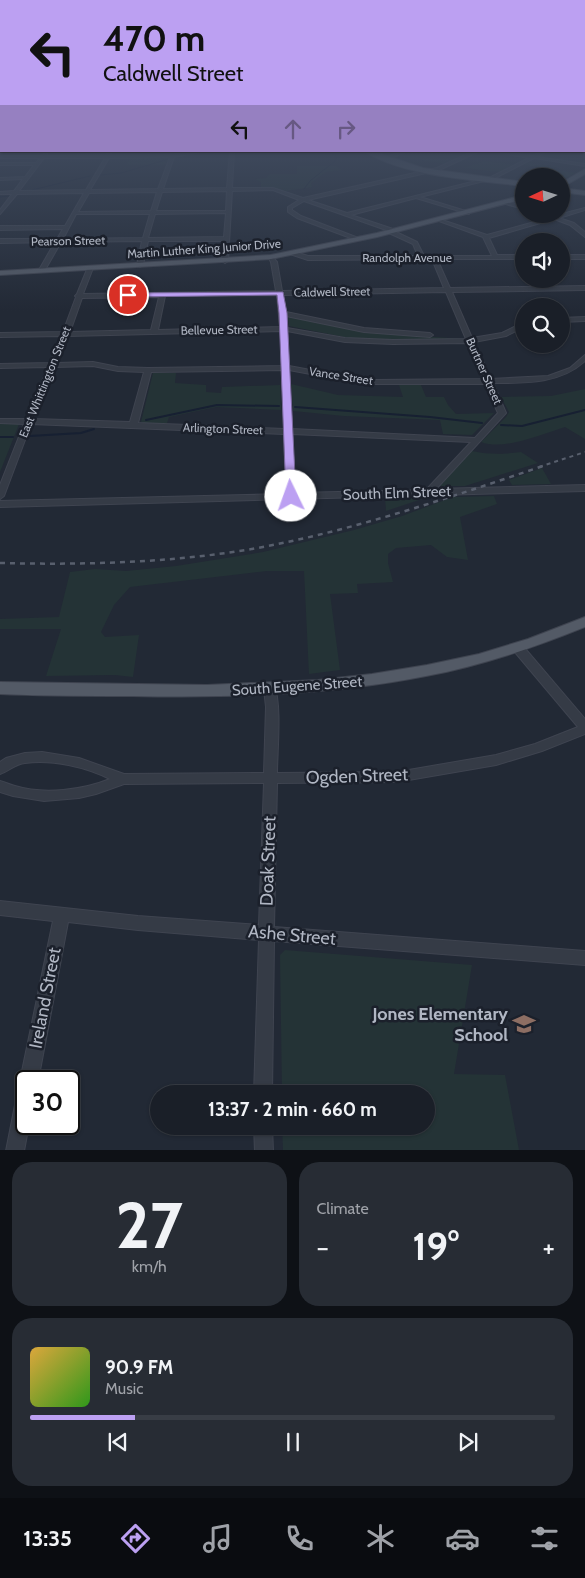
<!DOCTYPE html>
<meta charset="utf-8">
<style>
:root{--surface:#1a1f28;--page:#272c34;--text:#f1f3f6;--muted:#9fa2a8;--line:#383d45;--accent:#bca0f2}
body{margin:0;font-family:Cabin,sans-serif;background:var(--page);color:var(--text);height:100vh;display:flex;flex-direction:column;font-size:19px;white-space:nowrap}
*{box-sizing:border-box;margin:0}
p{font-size:16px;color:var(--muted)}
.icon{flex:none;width:28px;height:28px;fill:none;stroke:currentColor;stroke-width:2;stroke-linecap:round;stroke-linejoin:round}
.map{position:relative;height:1150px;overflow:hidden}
.sheet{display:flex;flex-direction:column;gap:12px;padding:12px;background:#0e1116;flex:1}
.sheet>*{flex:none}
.banner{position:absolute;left:0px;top:0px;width:585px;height:152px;box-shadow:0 1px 4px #0004,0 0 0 1px var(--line);background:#bca0f2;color:#111;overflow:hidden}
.needle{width:32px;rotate:266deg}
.fabs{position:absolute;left:515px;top:168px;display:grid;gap:10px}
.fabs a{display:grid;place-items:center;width:55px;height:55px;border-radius:50%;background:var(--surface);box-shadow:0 1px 4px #0004,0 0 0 1px var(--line);font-size:25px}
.speed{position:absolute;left:15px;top:1070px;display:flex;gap:10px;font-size:25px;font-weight:700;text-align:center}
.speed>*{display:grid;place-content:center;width:65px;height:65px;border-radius:50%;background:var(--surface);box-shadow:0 1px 4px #0004,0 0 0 1px var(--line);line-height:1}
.speed .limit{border:2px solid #111;border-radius:8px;background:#fff;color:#111}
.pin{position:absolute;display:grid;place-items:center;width:42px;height:42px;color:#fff;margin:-21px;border:2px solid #fff;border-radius:50%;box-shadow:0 1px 5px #0007}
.me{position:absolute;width:55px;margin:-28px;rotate:357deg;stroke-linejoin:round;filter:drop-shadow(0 0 4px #0008)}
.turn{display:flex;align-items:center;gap:18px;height:105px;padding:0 20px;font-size:22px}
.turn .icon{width:65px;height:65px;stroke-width:2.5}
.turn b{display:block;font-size:35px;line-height:42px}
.lanes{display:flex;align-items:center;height:48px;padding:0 20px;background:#0003;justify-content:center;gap:25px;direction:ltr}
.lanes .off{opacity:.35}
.big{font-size:38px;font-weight:800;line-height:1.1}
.sheet .card{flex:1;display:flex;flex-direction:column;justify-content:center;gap:8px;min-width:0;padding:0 18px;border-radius:20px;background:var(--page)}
.sheet .dial{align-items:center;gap:0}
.dial b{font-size:65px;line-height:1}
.song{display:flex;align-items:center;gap:15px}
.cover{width:60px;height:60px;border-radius:8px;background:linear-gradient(135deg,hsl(40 70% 55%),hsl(110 70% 35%))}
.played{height:5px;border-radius:2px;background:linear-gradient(90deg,var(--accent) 20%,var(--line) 20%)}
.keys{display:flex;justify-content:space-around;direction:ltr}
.heat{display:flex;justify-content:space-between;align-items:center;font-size:28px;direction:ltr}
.sheet .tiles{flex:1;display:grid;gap:12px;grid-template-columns:1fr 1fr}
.card:last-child{grid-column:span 2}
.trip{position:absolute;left:150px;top:1085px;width:285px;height:50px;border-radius:25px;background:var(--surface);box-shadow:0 1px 4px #0004,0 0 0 1px var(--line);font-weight:800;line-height:50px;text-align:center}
.dock{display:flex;height:80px;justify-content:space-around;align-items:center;background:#0a0c10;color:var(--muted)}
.dock .icon{width:35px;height:35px}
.dock .on{color:var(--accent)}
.dock b{font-size:22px;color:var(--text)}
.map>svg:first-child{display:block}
</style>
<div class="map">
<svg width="585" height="1151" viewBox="0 0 585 1151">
<rect width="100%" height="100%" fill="#222935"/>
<!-- green -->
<path fill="#243336" d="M 410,151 L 432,151 L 463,156 L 446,164 L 399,156 Z
M 130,158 L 168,158 L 165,165 L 126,165 Z
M 485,161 L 515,165 L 501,172 L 464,168 Z
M 528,163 L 555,166 L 552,169 L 575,173 L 566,178 L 533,172 L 532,171 L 538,167 L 523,165 Z
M 297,166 L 336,166 L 342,170 L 326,172 L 311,183 L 312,187 L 286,191 L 261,188 L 261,182 L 255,179 L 266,178 L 270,174 L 297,174 Z
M 295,316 L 367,332 L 463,339 L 392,340 L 354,339 L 289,326 L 288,318 Z
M 153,373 L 176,373 L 175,383 L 206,385 L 206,392 L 221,393 L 222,387 L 280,385 L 281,410 L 216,407 L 169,417 L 167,423 L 144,423 L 141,422 Z
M 291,384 L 338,395 L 403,397 L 399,385 L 421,385 L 426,397 L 444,397 L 448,405 L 456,414 L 494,413 L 472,435 L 443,434 L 440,420 L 344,416 L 293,411 Z
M 585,389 L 585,439 L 565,427 C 542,434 504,451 481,442 L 506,417 L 509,412 L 501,397 L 551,396 Z
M 0,424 L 19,424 L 0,472 Z
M 472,451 C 490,455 504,454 521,452 L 538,463 L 465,486 L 438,486 Z
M 542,468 L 551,484 L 512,485 L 509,480 Z
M 494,496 L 497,504 L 460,517 L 468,560 L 447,557 L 431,545 L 396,548 L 388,554 L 388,563 L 393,582 L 357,584 L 358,593 L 330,594 L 340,670 L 309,674 L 304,571 L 267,571 L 130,587 L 114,605 L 101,632 L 105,637 L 139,635 L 133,677 L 115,675 L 46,676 L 61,629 L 0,629 L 0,619 L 59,617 L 70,572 L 95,569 L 126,571 L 176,566 L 263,552 L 354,530 L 402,516 L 453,497 Z
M 385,498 L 425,498 L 386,511 Z
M 285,950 L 472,965 L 454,1074 L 505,1075 L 519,1150 L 283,1150 L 282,1126 L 426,1126 L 426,1094 L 282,1094 L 280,955 Z"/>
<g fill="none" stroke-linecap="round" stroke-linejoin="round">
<!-- stream-far1 -->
<path stroke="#172032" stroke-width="1" d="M 100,175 L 121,173 L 166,160
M 304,189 L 310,181 L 335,161 L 337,157 L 328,151
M 32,190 L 90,176
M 0,197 L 9,196"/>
<!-- stream -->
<path stroke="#172032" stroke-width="2" d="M 295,407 L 430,417 L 482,423
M 146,420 L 217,405 L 279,406
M 501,425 L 522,426 L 585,410
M 30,436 L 81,433 L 94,429
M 0,437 L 13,437"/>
<defs>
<path id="minor" d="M 109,151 L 112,152 L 110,155 L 171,155 L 172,151 L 176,151 L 175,154 L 205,151 L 174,157 L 163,189 L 227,188 L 230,151 L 234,151 L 232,188 L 273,188 L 303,198 L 437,168 L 474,151 L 480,151 L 439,170 L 308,200 L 347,213 L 488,178 L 488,180 L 420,197 L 469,212 L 469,214 L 416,198 L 351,215 L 396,230 L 396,232 L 417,242 L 424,256 L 492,256 L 483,237 L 439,221 L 439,219 L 487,235 L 549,218 L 540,214 L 554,216 L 585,208 L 585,210 L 559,218 L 574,223 L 585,232 L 585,237 L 570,225 L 554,219 L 489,238 L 497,255 L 524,255 L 524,259 L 437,259 L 450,288 L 585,286 L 585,290 L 452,292 L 472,338 L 502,333 L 524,322 L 524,327 L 506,336 L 474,342 L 491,379 L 548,376 L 570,368 L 585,355 L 585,361 C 560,384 526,383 493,383 L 506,413 L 436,489 L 585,485 L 585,491 L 0,507 L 0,501 L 286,494 L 284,434 L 31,424 L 4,496 L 0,499 L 0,485 L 24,424 L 0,423 L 0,419 L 26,419 L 48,367 L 0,368 L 0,364 L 50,363 L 62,336 L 0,337 L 0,333 L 63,332 L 76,297 L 75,296 L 77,294 L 88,267 L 93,268 L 83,294 L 276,291 L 271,262 L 268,257 L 271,255 L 277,262 L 282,291 L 444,288 L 432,259 L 308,260 L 290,254 L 290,252 L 292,251 L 308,256 L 418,256 L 413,244 L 389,233 L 389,231 L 304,201 L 292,208 L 292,210 L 301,216 L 361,239 L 356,240 L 297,218 L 288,212 L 288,207 L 299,200 L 273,190 L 232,191 L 228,261 L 225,263 L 222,261 L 224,241 L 148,241 L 143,265 L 140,267 L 137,265 L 142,241 L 61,242 L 45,270 L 42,272 L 39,270 L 55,242 L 0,243 L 0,239 L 57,239 L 63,229 L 0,230 L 0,226 L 65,226 L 84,193 L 17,194 L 0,214 L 0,210 L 12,194 L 0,194 L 0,192 L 14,191 L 23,179 L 0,180 L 0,178 L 25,177 L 34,165 L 0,165 L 0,163 L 36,163 L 40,158 L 0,158 L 0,156 L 42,156 L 45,153 L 47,154 L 46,156 L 106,155 ZM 170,157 L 158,189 L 90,190 L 109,158 ZM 44,158 L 105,158 L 86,190 L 19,191 ZM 227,191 L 226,211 L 156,211 L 162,192 ZM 157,192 L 151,211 L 78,212 L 89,193 ZM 226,213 L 224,237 L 148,238 L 155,214 ZM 76,214 L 150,214 L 143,238 L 63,239 ZM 446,292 L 466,339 L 393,340 L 345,338 L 287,328 L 286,316 L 364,332 L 430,337 L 433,335 L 430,333 L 364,328 L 286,312 L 283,295 ZM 277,295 L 280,327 L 158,330 L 165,296 ZM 159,297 L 151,330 L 70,332 L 82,298 ZM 281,331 L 282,366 L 148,368 L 118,367 L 93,362 L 57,363 L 68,336 ZM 287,331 L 345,342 L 393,344 L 468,343 L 484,379 L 376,380 L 348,377 L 289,366 ZM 93,366 L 118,371 L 144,372 L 130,422 L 33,419 L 55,367 ZM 282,370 L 284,429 L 138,423 L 151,372 ZM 289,370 L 348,381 L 376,384 L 485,384 L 498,413 L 475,438 L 292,429 ZM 292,434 L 471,442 L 426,490 L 295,493 Z
M 402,151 L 408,151 L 386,160 L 383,159 Z
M 491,151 L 533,156 L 542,151 L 547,151 L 537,157 L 585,164 L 585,166 L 534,158 L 491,180 L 489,178 L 529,158 Z
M 504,201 L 524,206 L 524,209 L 502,203 Z
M 561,255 L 585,255 L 585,259 L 561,259 Z
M 585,317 L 585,321 L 561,322 L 561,318 Z
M 518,644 L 522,645 L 585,719 L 585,734 L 542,751 L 496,765 L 397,782 L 277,783 L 274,927 L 585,951 L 585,965 L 274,941 L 272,1094 L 254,1094 L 259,940 L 138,930 L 68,922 L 38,1081 L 26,1081 L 26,1124 L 29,1124 L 24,1151 L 6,1151 L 17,1095 L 20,1089 L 23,1087 L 20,1081 L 53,921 L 0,915 L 0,901 L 138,916 L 259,925 L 264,783 L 124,784 L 96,794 L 79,798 L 44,801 L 13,796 L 0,792 L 0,781 C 5,782 10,785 15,786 C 44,795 83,790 110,779 C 86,767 52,759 25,763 C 15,764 9,771 0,774 L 0,762 L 6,758 L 25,753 L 42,752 L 79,758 L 124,774 L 264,773 L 266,707 L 264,689 L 266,686 L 274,686 C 282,703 277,753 277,773 L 397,772 L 496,755 L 535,744 L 578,727 L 514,651 L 512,648 L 514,645 Z
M 254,1126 L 272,1126 L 273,1151 L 255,1151 Z"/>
<path id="major" d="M 364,151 L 372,151 L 423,168 L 524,182 L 524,186 C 477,180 404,177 364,151 Z
M 585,169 L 585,174 L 561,188 L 561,183 Z
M 561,188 L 585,191 L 585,195 L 561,192 Z
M 524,195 L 524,199 L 377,237 L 271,259 L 0,275 L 0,271 L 271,255 L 377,233 Z
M 585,617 L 585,627 C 533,648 481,666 426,676 C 330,695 231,698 132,696 C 88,696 44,696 0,694 L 0,682 L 207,685 L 318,680 L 372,674 L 427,665 L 479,654 L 528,639 Z"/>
</defs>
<!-- minor casing -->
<use href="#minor" stroke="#3f4450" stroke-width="2"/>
<!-- major casing -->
<use href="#major" stroke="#3f4450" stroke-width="2"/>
<!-- minor -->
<use href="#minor" fill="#353b46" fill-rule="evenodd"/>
<!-- major -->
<use href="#major" fill="#535a66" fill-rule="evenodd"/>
<!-- rail-far1 -->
<path stroke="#585f6d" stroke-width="2" stroke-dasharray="4 4" stroke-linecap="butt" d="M 539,467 L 585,452"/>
<!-- rail -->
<path stroke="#585f6d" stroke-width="2.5" stroke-dasharray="5 5" stroke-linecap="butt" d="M 0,563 C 84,565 169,563 252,549 C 352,531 448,498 543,466"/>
</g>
<!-- sky -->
<linearGradient id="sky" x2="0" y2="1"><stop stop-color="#13171d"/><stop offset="0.48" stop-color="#3e495c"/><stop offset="1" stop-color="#3e495c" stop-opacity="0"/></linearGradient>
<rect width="585" height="311" fill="url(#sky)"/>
<!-- route -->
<path fill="#bca0f2" stroke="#7a689d" d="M 283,292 L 287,313 L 296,496 L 291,500 L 286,496 L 279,313 L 277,295 L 128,297 L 125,295 L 128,293 Z"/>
<!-- icons -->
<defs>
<symbol id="school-bare" viewBox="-9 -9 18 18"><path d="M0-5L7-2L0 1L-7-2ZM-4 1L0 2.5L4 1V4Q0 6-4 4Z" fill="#8d6e63" stroke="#1b202b" stroke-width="2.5" paint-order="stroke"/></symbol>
</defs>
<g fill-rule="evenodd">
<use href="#school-bare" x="508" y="1008" width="32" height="32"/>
</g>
<g text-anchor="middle" stroke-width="5" stroke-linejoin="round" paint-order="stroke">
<!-- far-street labels -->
<g font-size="12" fill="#b0b6c3" stroke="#1b202b">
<text transform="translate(68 241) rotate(-1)" y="4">Pearson Street</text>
<text transform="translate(204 249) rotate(-4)" y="4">Martin Luther King Junior Drive</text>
<text x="407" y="262">Randolph Avenue</text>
<text transform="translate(332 292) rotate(-1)" y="4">Caldwell Street</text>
<text transform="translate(219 330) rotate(-1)" y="4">Bellevue Street</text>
<text transform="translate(484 371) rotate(66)" y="4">Burtner Street</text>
<text transform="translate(341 376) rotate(9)" y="4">Vance Street</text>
<text transform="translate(45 382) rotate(-68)" y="4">East Whittington Street</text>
<text transform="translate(223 429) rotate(2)" y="4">Arlington Street</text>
</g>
<!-- street labels -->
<g font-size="15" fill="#b0b6c3" stroke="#1b202b">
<text transform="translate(397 493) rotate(-2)" y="5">South Elm Street</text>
<text transform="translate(297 686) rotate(-4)" y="5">South Eugene Street</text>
</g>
<!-- near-street labels -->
<g font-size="18" fill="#b0b6c3" stroke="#1b202b">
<text transform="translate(357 776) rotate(-2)" y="6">Ogden Street</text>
<text transform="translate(268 861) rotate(-88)" y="6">Doak Street</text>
<text transform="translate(292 935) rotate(5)" y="6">Ashe Street</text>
<text transform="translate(45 998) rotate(-79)" y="6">Ireland Street</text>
</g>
<!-- near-poi labels -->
<g font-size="18" font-weight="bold" fill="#b0b6c3" stroke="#1b202b" text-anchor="end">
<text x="508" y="1020">Jones Elementary<tspan x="508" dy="21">School</tspan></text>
</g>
</g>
</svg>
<div class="fabs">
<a><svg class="needle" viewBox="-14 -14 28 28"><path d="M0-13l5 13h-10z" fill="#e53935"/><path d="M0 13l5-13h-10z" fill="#9fa2a8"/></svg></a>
<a><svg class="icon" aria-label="sound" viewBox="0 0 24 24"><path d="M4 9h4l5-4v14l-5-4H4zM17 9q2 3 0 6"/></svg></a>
<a><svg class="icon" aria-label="search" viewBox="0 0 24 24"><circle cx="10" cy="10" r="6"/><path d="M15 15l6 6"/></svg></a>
</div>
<div class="speed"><div class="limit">30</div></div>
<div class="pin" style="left:128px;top:295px;background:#d93025"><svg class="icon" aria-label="arrive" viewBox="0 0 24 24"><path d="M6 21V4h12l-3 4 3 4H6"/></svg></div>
<svg class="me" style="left:291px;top:496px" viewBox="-20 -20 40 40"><circle r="19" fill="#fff"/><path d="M0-13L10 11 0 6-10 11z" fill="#bca0f2"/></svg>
<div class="trip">13:37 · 2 min · 660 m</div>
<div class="banner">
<div class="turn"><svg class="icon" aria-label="left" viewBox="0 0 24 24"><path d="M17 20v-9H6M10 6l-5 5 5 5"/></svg><div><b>470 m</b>Caldwell Street</div></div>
<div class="lanes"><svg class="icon" aria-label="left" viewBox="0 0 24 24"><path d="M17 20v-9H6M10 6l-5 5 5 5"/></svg><svg class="icon off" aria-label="ahead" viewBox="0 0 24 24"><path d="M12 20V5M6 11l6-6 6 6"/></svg><svg class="icon off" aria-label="right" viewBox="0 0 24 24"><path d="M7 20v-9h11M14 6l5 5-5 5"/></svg></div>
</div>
</div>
<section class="sheet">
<div class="tiles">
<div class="card dial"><b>27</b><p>km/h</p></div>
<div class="card"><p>Climate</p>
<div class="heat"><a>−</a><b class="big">19°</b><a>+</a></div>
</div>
<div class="card">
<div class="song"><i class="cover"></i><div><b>90.9 FM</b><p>Music</p></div></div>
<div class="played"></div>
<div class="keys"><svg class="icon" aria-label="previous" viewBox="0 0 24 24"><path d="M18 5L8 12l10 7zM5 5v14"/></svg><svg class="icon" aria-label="pause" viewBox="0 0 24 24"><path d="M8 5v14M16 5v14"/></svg><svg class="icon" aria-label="next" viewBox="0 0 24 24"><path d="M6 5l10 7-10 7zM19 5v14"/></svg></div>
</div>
</div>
</section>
<nav class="dock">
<b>13:35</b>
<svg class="icon on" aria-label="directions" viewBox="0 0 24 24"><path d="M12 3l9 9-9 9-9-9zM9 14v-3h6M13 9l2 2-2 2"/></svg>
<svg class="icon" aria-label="music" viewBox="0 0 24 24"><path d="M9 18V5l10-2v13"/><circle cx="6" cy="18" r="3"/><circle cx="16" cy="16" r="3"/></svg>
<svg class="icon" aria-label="phone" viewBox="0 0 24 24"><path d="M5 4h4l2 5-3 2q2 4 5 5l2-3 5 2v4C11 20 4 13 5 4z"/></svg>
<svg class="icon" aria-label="climate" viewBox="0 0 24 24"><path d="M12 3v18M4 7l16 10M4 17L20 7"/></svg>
<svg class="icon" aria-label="car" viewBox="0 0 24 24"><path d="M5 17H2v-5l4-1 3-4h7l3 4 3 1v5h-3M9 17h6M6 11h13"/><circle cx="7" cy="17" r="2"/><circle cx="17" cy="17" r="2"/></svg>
<svg class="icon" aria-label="filters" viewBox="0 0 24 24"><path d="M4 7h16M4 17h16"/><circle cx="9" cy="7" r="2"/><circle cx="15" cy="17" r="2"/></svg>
</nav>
